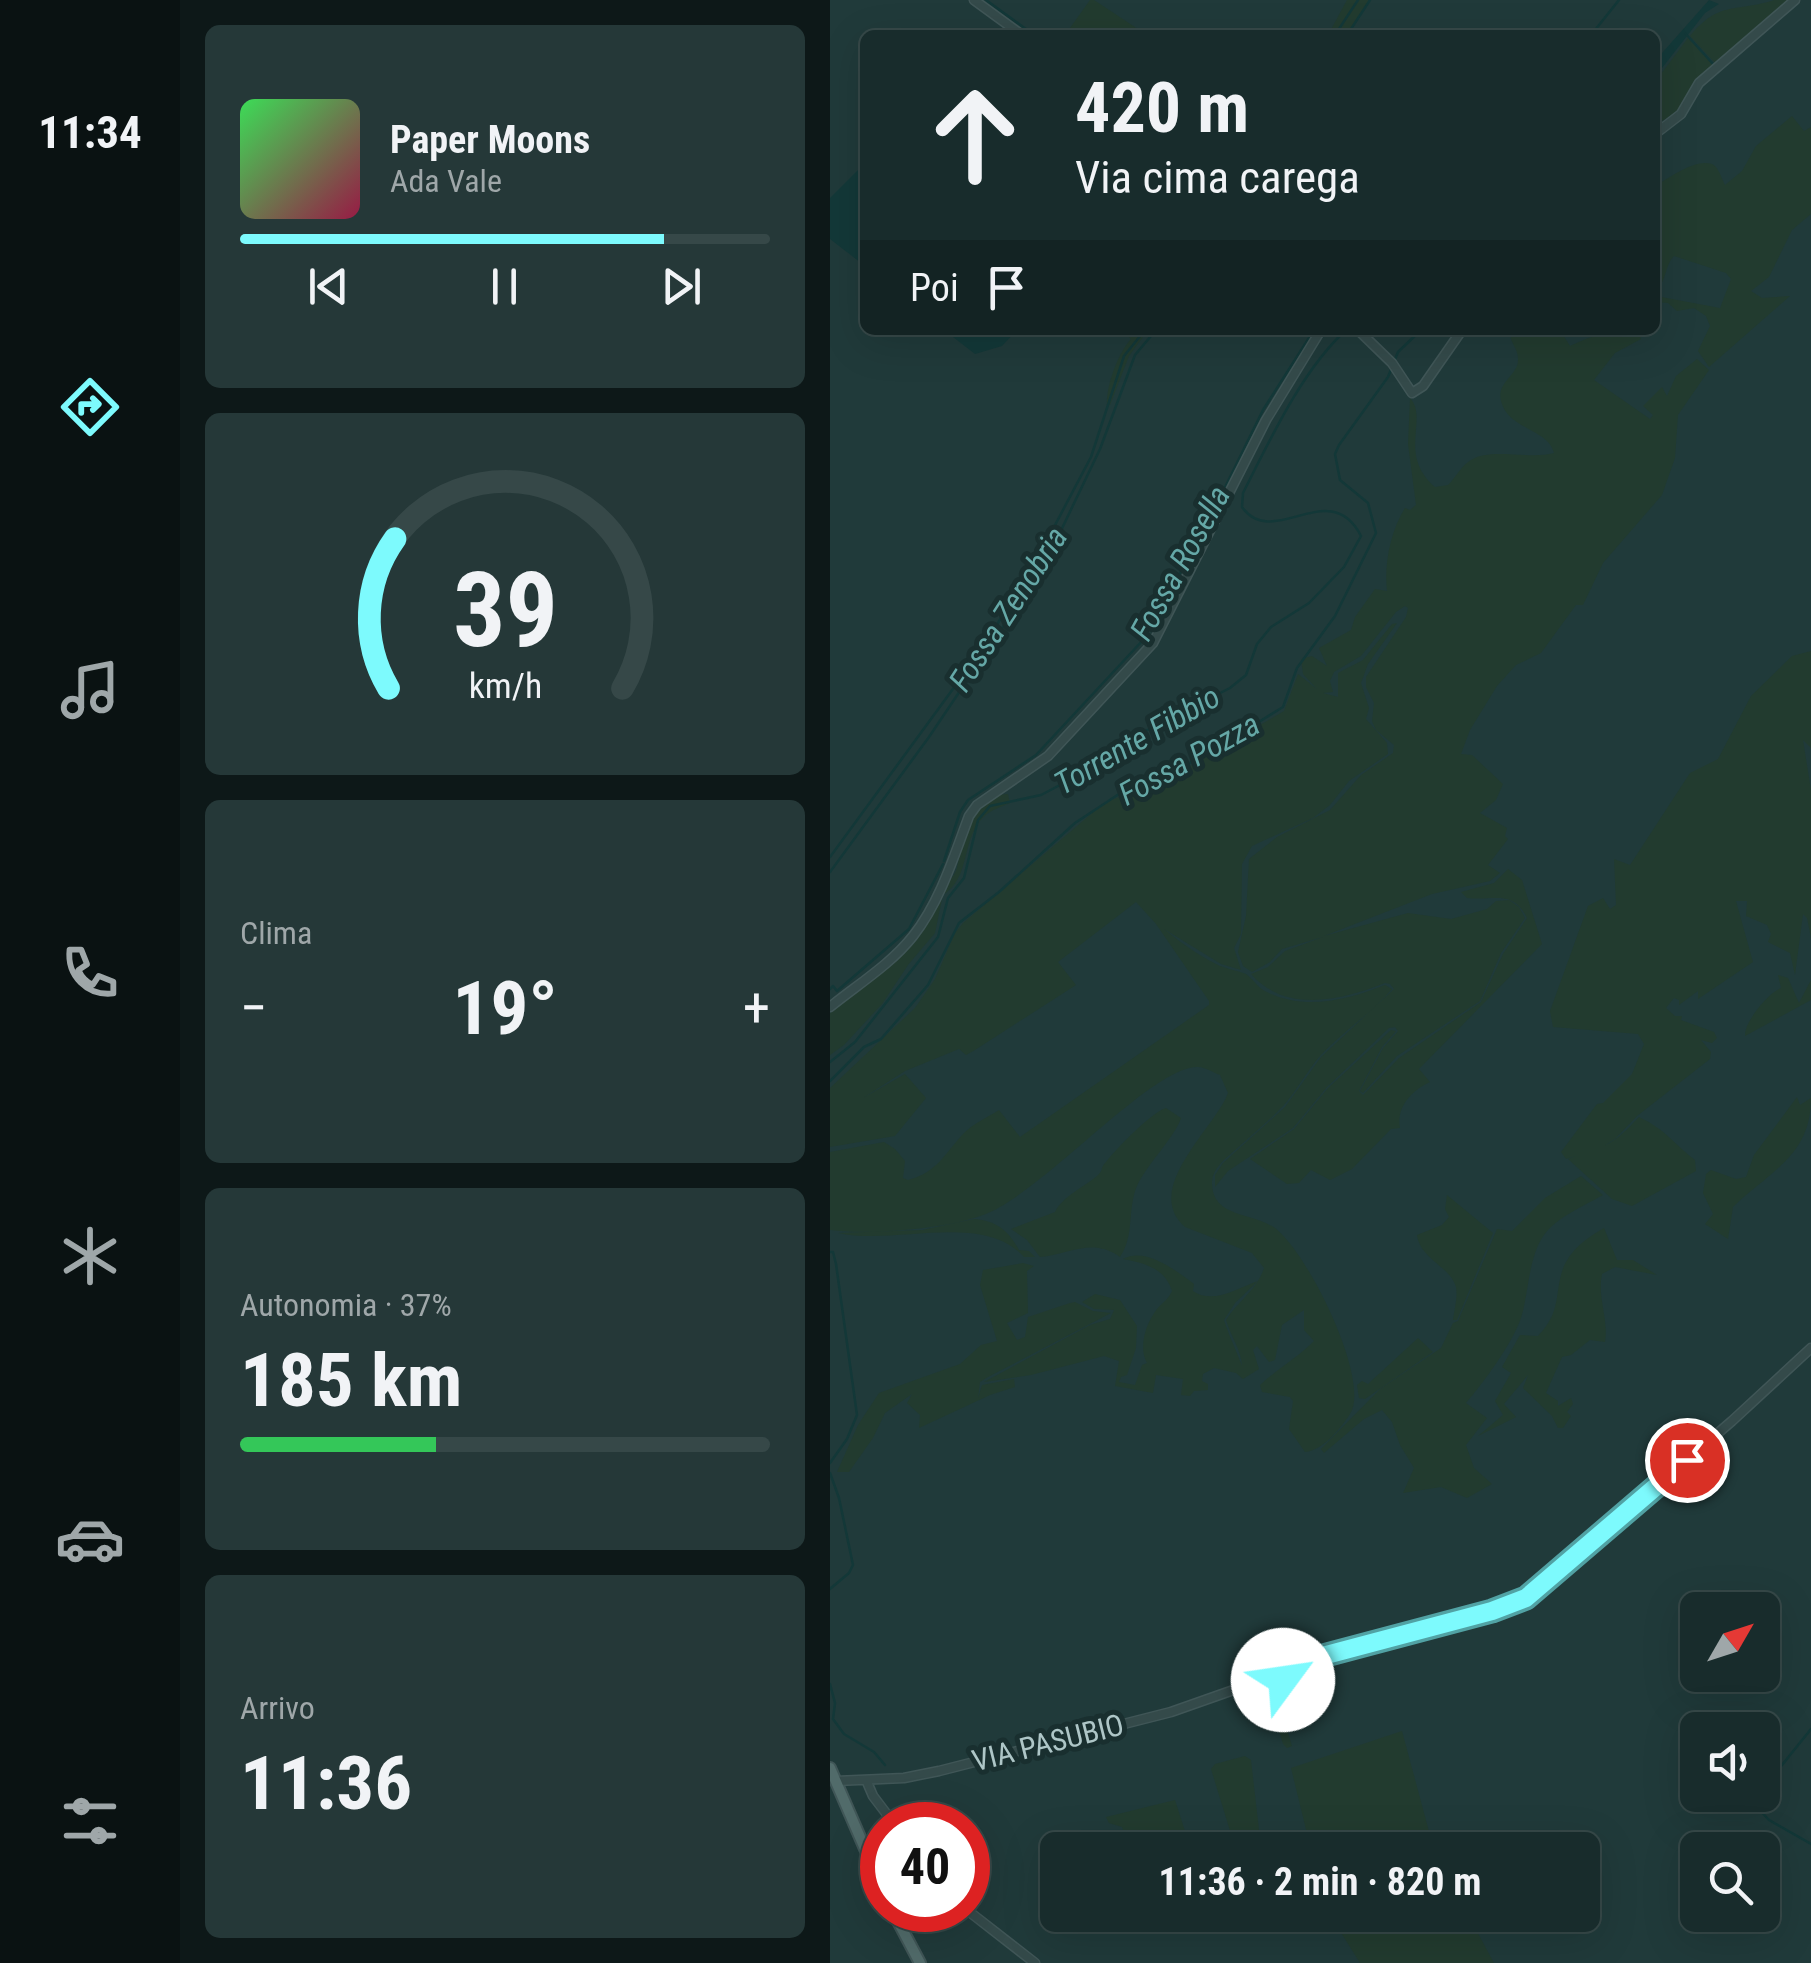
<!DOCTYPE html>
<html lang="it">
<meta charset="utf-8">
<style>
:root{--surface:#182c2c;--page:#253838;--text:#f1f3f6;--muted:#9fa7a9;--line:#364848;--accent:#7dfafd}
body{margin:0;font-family:"Roboto Condensed",sans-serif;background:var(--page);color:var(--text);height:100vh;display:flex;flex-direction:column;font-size:38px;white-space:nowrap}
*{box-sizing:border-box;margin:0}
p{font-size:32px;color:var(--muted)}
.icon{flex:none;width:55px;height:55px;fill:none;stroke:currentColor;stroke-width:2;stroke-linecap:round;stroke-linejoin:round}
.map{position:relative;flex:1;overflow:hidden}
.panel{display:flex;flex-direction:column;gap:25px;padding:25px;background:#0d1818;width:650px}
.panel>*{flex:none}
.guide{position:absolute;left:30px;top:30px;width:800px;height:305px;border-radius:15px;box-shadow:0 10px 40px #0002,0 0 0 2px var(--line);background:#182c2c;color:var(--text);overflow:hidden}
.needle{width:65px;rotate:51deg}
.buttons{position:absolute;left:850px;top:1592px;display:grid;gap:20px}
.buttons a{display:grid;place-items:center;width:100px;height:100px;border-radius:15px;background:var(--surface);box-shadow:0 10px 40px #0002,0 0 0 2px var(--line);font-size:50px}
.speed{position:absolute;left:30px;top:1802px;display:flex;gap:20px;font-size:50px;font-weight:700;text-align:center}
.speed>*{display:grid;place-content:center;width:130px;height:130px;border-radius:50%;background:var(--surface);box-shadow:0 10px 40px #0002,0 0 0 2px var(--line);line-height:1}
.speed .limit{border:15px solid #d22;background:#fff;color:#111}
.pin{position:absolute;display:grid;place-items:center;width:85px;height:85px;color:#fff;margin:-42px;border:5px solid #fff;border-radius:50%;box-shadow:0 2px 10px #0007}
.me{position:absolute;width:110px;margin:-55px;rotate:59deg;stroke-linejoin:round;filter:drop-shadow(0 0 8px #0008)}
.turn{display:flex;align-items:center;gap:35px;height:210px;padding:0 50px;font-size:45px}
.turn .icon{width:130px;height:130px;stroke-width:2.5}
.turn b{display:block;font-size:70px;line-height:85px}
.then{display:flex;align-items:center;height:95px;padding:0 50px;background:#0003;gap:20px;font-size:38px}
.big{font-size:75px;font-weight:700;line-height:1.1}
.panel .widget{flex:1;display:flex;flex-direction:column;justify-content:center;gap:15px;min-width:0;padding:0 35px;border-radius:15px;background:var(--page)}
.panel .dial{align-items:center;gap:0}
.dial svg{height:260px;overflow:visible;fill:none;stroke:var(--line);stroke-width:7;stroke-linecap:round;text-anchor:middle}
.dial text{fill:var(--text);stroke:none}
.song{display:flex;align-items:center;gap:30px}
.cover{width:120px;height:120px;border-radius:15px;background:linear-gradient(135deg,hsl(130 70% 55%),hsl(340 70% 35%))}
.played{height:10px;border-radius:5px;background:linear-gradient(90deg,var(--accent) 80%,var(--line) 80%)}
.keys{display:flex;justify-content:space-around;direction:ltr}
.heat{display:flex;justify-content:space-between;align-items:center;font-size:55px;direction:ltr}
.charge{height:15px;border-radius:8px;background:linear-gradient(90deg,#34c759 37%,var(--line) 0)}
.trip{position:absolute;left:210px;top:1832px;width:560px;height:100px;border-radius:15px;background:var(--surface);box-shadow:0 10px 40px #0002,0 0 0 2px var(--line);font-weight:700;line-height:100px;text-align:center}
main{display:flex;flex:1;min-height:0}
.tabs{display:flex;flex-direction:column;width:180px;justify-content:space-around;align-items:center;background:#0a1212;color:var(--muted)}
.tabs .icon{width:70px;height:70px}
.tabs .current{color:var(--accent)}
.tabs b{font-size:45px;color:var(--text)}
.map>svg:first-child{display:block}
</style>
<main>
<nav class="tabs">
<b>11:34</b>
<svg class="icon current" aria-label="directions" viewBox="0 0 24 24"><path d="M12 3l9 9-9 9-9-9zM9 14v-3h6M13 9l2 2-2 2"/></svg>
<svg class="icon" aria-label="music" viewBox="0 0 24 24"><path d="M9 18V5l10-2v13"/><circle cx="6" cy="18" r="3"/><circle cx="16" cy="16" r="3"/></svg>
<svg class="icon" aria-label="phone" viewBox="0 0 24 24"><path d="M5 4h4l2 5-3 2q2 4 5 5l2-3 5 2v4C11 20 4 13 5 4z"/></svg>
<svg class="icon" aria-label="climate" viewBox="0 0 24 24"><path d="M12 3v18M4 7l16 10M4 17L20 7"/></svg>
<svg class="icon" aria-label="car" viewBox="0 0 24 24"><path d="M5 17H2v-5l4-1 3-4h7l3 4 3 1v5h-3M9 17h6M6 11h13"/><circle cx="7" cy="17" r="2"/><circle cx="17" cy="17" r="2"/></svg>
<svg class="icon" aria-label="filters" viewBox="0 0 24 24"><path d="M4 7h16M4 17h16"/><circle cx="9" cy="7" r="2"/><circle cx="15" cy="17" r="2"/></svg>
</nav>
<section class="panel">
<div class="widget">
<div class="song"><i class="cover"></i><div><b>Paper Moons</b><p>Ada Vale</p></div></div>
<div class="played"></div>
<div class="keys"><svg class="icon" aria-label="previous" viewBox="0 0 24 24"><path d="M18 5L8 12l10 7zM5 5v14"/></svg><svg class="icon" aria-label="pause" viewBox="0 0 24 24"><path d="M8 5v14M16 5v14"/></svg><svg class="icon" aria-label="next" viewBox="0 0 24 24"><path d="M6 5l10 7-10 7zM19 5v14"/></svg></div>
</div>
<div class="widget dial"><svg viewBox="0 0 100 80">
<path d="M14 69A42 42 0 1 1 86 69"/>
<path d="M14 69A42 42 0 0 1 16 23" stroke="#7dfafd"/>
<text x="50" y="56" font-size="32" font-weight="700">39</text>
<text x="50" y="72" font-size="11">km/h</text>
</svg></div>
<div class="widget"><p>Clima</p>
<div class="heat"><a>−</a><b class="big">19°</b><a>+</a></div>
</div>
<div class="widget"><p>Autonomia · 37%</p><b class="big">185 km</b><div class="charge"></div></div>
<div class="widget"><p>Arrivo</p><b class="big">11:36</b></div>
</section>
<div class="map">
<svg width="981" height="1963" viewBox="0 0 981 1963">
<rect width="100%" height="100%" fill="#203a3a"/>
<!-- green -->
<path fill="#223b2f" d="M 260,0 L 264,0 L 317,35 L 235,35 Z
M 517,0 L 541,0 L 517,35 L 498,35 Z
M 944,0 L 959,0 L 886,64 L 860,36 C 890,0 904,13 944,0 Z
M 858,38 L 883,65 C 852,87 864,108 825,124 L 825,82 Z
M 962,116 L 974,131 L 981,127 L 981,214 L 962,230 L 939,277 L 921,291 L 932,298 L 960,296 L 879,367 L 868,351 L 880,326 L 876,316 L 864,308 L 847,311 L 838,303 L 825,302 L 826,296 L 890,308 L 901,279 L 896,273 L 844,256 C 835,264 836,285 826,288 L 825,186 C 839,178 865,158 882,164 C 889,167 892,180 895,185 L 912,171 L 926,146 Z
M 292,330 L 318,330 L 299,356 L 280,405 L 277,405 C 276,386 288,353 301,339 Z
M 680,330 L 730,330 L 740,346 C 762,335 784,330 808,330 L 811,339 L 785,353 L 764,380 L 820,419 L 823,415 L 813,406 L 832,387 L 837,396 L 846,376 L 867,359 L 879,370 L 848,415 L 845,458 L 832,495 L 773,563 L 753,605 L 746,605 L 711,653 L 686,665 L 667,686 L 640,730 L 631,754 L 642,755 L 673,784 L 666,800 L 650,813 L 677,828 L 675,836 L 678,839 L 658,865 L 670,873 L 660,881 L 602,894 L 494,936 L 578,913 L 621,919 L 657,909 L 666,901 L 679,900 L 689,907 L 695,918 L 671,953 L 650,1001 L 567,1056 L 533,1093 L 530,1091 L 553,1048 L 568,1031 L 565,1027 L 559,1028 L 497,1087 L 463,1128 L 398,1171 L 385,1187 L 385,1175 L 393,1163 L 455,1107 L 491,1057 L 564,989 L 560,984 L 555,983 C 512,1000 456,1014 421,974 L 438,967 L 455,951 L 493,937 L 452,949 L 440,962 L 422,972 L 413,966 L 408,952 L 416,916 L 419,859 L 447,837 L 500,810 L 531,775 L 563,753 L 564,745 L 546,730 L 542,721 L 544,703 L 536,687 L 536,677 L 576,617 L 578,608 L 575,606 L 566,612 L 531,656 L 504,672 L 500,681 L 503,692 L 493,693 L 508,697 L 508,673 L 533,660 L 562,624 L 567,623 L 538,664 L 531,683 L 539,708 L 536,719 L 557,743 L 558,754 L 519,781 L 500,805 L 483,818 L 422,846 L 412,864 L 411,934 L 404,948 L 411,970 L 391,964 L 334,929 C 350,942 368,955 386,964 C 395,969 407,970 416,974 C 422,978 427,986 433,990 C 472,1012 517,1000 555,985 L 562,989 C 541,1014 512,1032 490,1056 C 477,1071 467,1090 454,1105 C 439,1121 421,1136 404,1151 C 395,1159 383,1168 382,1181 C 381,1217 419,1212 442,1226 C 475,1246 542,1381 520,1414 C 510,1429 494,1450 475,1452 L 459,1429 L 463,1401 L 460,1397 L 432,1392 L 430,1385 C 446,1370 467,1358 484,1341 L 474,1330 L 474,1310 L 452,1325 L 445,1360 L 439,1362 L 427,1346 L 423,1350 L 429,1369 L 413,1379 L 406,1373 L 384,1368 L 373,1374 L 372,1381 L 378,1384 L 378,1390 L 364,1391 L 360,1396 L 351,1395 L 353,1379 L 326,1375 L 323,1393 L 285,1386 L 289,1361 L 274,1356 L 201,1375 L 154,1382 L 260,1325 L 280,1319 L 284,1310 L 264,1309 L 252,1302 L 265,1294 L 290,1300 L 307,1326 L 306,1348 L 297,1375 L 291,1377 L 289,1382 L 305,1385 L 312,1365 L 317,1363 C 308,1347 316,1323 327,1309 C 333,1302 338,1300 342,1291 C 335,1268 314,1263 293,1259 C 315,1247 344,1269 364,1284 L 363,1291 C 383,1305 408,1288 428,1281 L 405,1303 L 394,1320 C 399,1336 407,1352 412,1366 C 411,1349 401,1337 396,1320 C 408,1301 427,1290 434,1268 L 422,1253 L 355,1227 C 311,1189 386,1127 398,1093 L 390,1075 C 384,1073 375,1067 368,1067 C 321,1066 212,1194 153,1215 C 116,1229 40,1235 0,1230 L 0,1152 L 54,1142 L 65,1149 L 75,1161 L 73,1178 L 78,1180 C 107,1173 115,1153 134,1133 C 143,1124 158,1117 169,1110 L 190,1137 L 379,1005 L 379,1001 L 326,924 L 306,902 L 228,962 L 246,985 L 145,1050 L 136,1055 L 129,1049 L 75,1071 L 33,1098 L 75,1074 L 96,1098 L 65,1136 L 0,1147 L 0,1088 L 85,1008 L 105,979 L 125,933 L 133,923 L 274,803 L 347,774 L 454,711 L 468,674 L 487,689 L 473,674 L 471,659 L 482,656 L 497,666 L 489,648 L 521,630 L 525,617 L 545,589 L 557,591 C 554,565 560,532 575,508 L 580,510 L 586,505 L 578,444 L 580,398 C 599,419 567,454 605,487 L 618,485 C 626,477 631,466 641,460 C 661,447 700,460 724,453 C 718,428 678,430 671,401 C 666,382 689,375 688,359 C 688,347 679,343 680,330 Z
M 981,651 L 981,748 L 973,740 L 981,790 L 981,938 L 977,918 L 973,914 L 965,975 L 960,953 L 938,942 L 941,934 L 937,925 L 916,916 L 917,901 L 906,901 L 923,962 L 868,999 L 868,991 L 849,1005 L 849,1000 L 844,998 L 836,1008 L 845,1016 L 852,1016 L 851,1020 L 884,1032 L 887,1038 L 882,1043 L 871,1040 L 881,1052 L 880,1059 L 807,1116 L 785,1139 L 769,1149 L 736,1159 L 731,1152 L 767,1104 L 773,1103 L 802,1074 L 814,1044 L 808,1034 L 723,1027 L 720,1011 L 758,906 L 773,898 L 780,909 L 786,905 L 784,859 L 800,865 L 860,773 L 888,759 L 921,696 L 962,656 Z
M 178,794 L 180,803 C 173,806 164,809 157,814 C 129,836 143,879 111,896 C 114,884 124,879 127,868 C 134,839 139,796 178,794 Z
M 678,869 L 692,880 L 712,944 L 589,1069 L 600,1082 C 582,1090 566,1107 570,1128 L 561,1129 L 522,1169 L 500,1180 L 481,1170 L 469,1183 L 457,1184 L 420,1159 L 464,1129 L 498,1088 L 561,1030 L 566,1031 L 552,1047 L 529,1091 L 533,1095 L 569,1058 L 651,1002 L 673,954 L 697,918 C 683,889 664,901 637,898 L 631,892 L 664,883 Z
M 112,899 L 105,933 L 78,965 L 52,1004 L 14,1045 L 0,1055 L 0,1013 L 86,941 Z
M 948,975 L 958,978 L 969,1003 L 981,980 L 981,1000 L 915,1036 C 914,1022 939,992 951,988 Z
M 967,1097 L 970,1105 L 981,1098 C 981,1156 940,1171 903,1207 L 898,1239 L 875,1224 L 883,1214 L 873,1193 L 876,1174 L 881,1170 L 906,1179 L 916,1177 L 924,1155 Z
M 336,1108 L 351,1118 C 345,1137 317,1164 307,1186 C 297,1209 305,1235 290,1257 C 263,1237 240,1254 210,1257 L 197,1240 L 181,1229 L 225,1212 C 233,1196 254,1187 267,1176 C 276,1167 268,1171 276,1162 C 286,1149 323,1111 336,1108 Z
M 809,1117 C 836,1130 842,1142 865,1160 L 866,1171 L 802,1206 L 782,1199 L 738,1159 C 777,1144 779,1149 809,1117 Z
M 751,1176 L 773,1195 C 754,1206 727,1217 714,1235 C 698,1258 699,1292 691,1318 C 682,1344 654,1382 636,1403 L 657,1418 L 636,1445 L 644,1468 L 662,1484 L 637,1498 L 611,1487 L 573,1493 L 584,1468 L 570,1445 L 562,1422 L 552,1410 L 534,1419 L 494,1453 L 491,1449 L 550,1389 L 611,1348 L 623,1323 L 628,1321 L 667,1229 L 682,1231 L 715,1198 Z
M 617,1195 L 663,1233 L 627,1320 L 623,1320 C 624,1311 628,1297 626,1287 C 620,1266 590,1259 587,1235 L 612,1225 L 619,1217 L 615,1209 Z
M 144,1219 C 167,1221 178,1230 189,1250 L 199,1251 L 205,1257 L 194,1257 C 152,1211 65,1246 8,1233 L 92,1230 Z
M 774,1228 L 787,1260 L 803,1260 L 827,1275 L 785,1267 L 772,1274 C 767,1297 779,1320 775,1342 L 760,1340 L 741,1355 L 732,1357 L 716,1393 L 728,1401 L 728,1406 L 741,1398 L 743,1404 L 737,1412 L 741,1416 L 733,1428 L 728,1428 L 722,1416 L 693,1388 L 698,1375 L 674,1404 L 686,1417 L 648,1436 L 673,1415 L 665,1401 L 681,1373 L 672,1367 L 690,1335 L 708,1336 C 746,1298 705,1267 774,1228 Z
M 193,1263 L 204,1266 L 197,1271 L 198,1313 L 177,1323 L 187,1340 L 195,1337 L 198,1317 L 240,1303 L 245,1302 L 263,1311 L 281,1313 L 158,1377 L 150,1382 L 148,1398 L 152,1385 L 184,1379 L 185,1387 L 160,1395 L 89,1428 L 90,1415 L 77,1403 L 82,1394 L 55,1413 L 43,1438 L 19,1472 L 7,1472 L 28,1425 L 49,1393 L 130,1364 L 151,1345 L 167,1341 L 150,1285 L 153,1270 Z
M 588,1338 L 603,1352 L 535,1399 L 529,1398 L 527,1385 L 532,1381 L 538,1384 Z
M 461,1682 L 467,1698 L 462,1700 L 463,1705 L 451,1709 L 462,1746 L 457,1748 L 453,1744 L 442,1707 Z
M 572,1731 L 604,1850 L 481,1850 L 461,1768 Z
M 415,1756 L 421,1760 L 429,1830 L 426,1835 L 405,1838 L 401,1834 L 381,1769 L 385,1764 Z
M 345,1800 L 361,1850 L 339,1850 L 348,1847 L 347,1843 L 322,1850 L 308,1850 L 298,1845 L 292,1827 L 279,1823 L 276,1817 Z
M 500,1915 L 638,1915 L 664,1963 L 530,1963 Z"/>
<!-- water -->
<path fill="#133838" d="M 879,0 L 889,4 L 875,13 L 825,77 L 825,61 Z
M 35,151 L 35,266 L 0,239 L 0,198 L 33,165 Z
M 114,330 L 187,330 L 172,346 L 145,354 Z"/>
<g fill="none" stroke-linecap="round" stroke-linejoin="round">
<!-- stream -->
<path stroke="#133838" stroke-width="2.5" d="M 156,0 L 204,35
M 856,34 L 884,65
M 505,35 L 528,0
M 517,35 L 540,0
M 761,35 L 789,0
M 0,857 L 150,652 L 205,563 L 261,457 L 294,356 L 315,330
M 114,861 L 130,812 L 138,800 L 206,755 L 313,640 L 375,528 L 433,410 L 484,330
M 0,872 L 99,737 L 214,566 L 270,449 L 305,355 L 326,330
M 0,989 L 3,986 L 7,991 L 79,929 L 113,864
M 0,1062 L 25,1042 L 108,937 L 118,898 L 134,878 L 148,820 L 160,806 L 211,795 L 251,774 L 292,743 L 400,688 L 416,675 L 427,644 L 441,627 L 479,603 L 514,567 L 531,536 C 500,475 443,551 412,507 L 413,493 C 440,440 472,370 516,330
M 0,1081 L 34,1047 L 51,1039 L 98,985 L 129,923 L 169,892 L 245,823 L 289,794 L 339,774 L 382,751 L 453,707 L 467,668 L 505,616 L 546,533 L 538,503 L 510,480 L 505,454 L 509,445 L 558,377 L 568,352 L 591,330
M 0,1252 L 3,1252 L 6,1264 L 27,1415 L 17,1439 L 0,1463
M 0,1473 L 9,1498 L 23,1565 L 19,1573 L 0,1589
M 0,1684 L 5,1703 L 3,1719 L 14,1734 L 44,1752 L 55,1765
M 932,1790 L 981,1729
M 929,1795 L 925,1805 L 939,1820 L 981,1844"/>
<defs>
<path id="minor" d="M 144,0 L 192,35
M 825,134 L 851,114 L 869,83 L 965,0
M 528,330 L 562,363 L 582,393 L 593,386 L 632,330
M 0,1007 C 27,985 61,964 83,936 C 110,902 124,856 139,816 L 147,805 L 218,756 L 323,643 L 436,420 L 491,330
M436 1686a7 7 0 1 1 14 0a7 7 0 1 1-14 0Z
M 443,1679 C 516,1631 618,1636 696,1598 L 902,1421 L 981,1348
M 6,1781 L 74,1778 L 109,1771 L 341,1712 L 429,1681 L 441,1679
M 37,1782 L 43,1796 L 65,1825
M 137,1910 L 205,1963"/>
<path id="major" d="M 0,1768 L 52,1888
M 62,1910 L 90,1963"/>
</defs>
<!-- minor casing -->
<use href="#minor" stroke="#405657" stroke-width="11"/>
<!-- major casing -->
<use href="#major" stroke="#405657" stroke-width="14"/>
<!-- minor -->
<use href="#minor" stroke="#344a4a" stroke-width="8"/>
<!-- major -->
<use href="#major" stroke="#516b6a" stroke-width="10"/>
</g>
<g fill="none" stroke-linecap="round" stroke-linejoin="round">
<defs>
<path id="route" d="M 453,1680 L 462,1667 L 485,1658 L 662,1611 L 696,1598 L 857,1460"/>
</defs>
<!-- route casing -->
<use href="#route" stroke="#51a2a4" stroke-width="25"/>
<!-- route -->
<use href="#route" stroke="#7dfafd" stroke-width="18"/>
</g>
<g text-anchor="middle" stroke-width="10" stroke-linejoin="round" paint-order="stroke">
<!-- street labels -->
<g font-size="30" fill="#aec6c7" stroke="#192f2f">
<text transform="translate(218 1743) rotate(-14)" y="10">VIA PASUBIO</text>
</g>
<!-- water labels -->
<g font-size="32" font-style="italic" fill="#65a8a7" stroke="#192f2f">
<text transform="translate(350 563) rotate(-61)" y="11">Fossa Rosella</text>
<text transform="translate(178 609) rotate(-57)" y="11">Fossa Zenobria</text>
<text transform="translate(307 740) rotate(-30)" y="11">Torrente Fibbio</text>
<text transform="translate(359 759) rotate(-29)" y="11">Fossa Pozza</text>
</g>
</g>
</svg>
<div class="buttons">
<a><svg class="needle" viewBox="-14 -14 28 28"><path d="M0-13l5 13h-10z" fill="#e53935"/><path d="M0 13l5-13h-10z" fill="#9fa7a9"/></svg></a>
<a><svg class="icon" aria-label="sound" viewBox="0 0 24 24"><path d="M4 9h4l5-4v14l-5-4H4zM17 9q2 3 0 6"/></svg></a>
<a><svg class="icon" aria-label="search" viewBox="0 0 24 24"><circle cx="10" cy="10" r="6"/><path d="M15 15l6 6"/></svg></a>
</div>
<div class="speed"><div class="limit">40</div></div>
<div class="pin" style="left:857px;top:1460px;background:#d93025"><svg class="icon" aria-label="arrive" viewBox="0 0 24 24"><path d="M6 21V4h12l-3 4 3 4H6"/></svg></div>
<svg class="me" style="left:453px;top:1680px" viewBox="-20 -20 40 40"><circle r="19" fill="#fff"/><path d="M0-13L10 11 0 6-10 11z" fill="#7dfafd"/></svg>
<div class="trip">11:36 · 2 min · 820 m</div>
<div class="guide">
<div class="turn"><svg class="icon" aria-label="ahead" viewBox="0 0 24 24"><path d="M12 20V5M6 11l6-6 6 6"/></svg><div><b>420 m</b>Via cima carega</div></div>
<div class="then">Poi<svg class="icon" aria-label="arrive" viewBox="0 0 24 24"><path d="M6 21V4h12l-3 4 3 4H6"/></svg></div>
</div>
</div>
</main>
